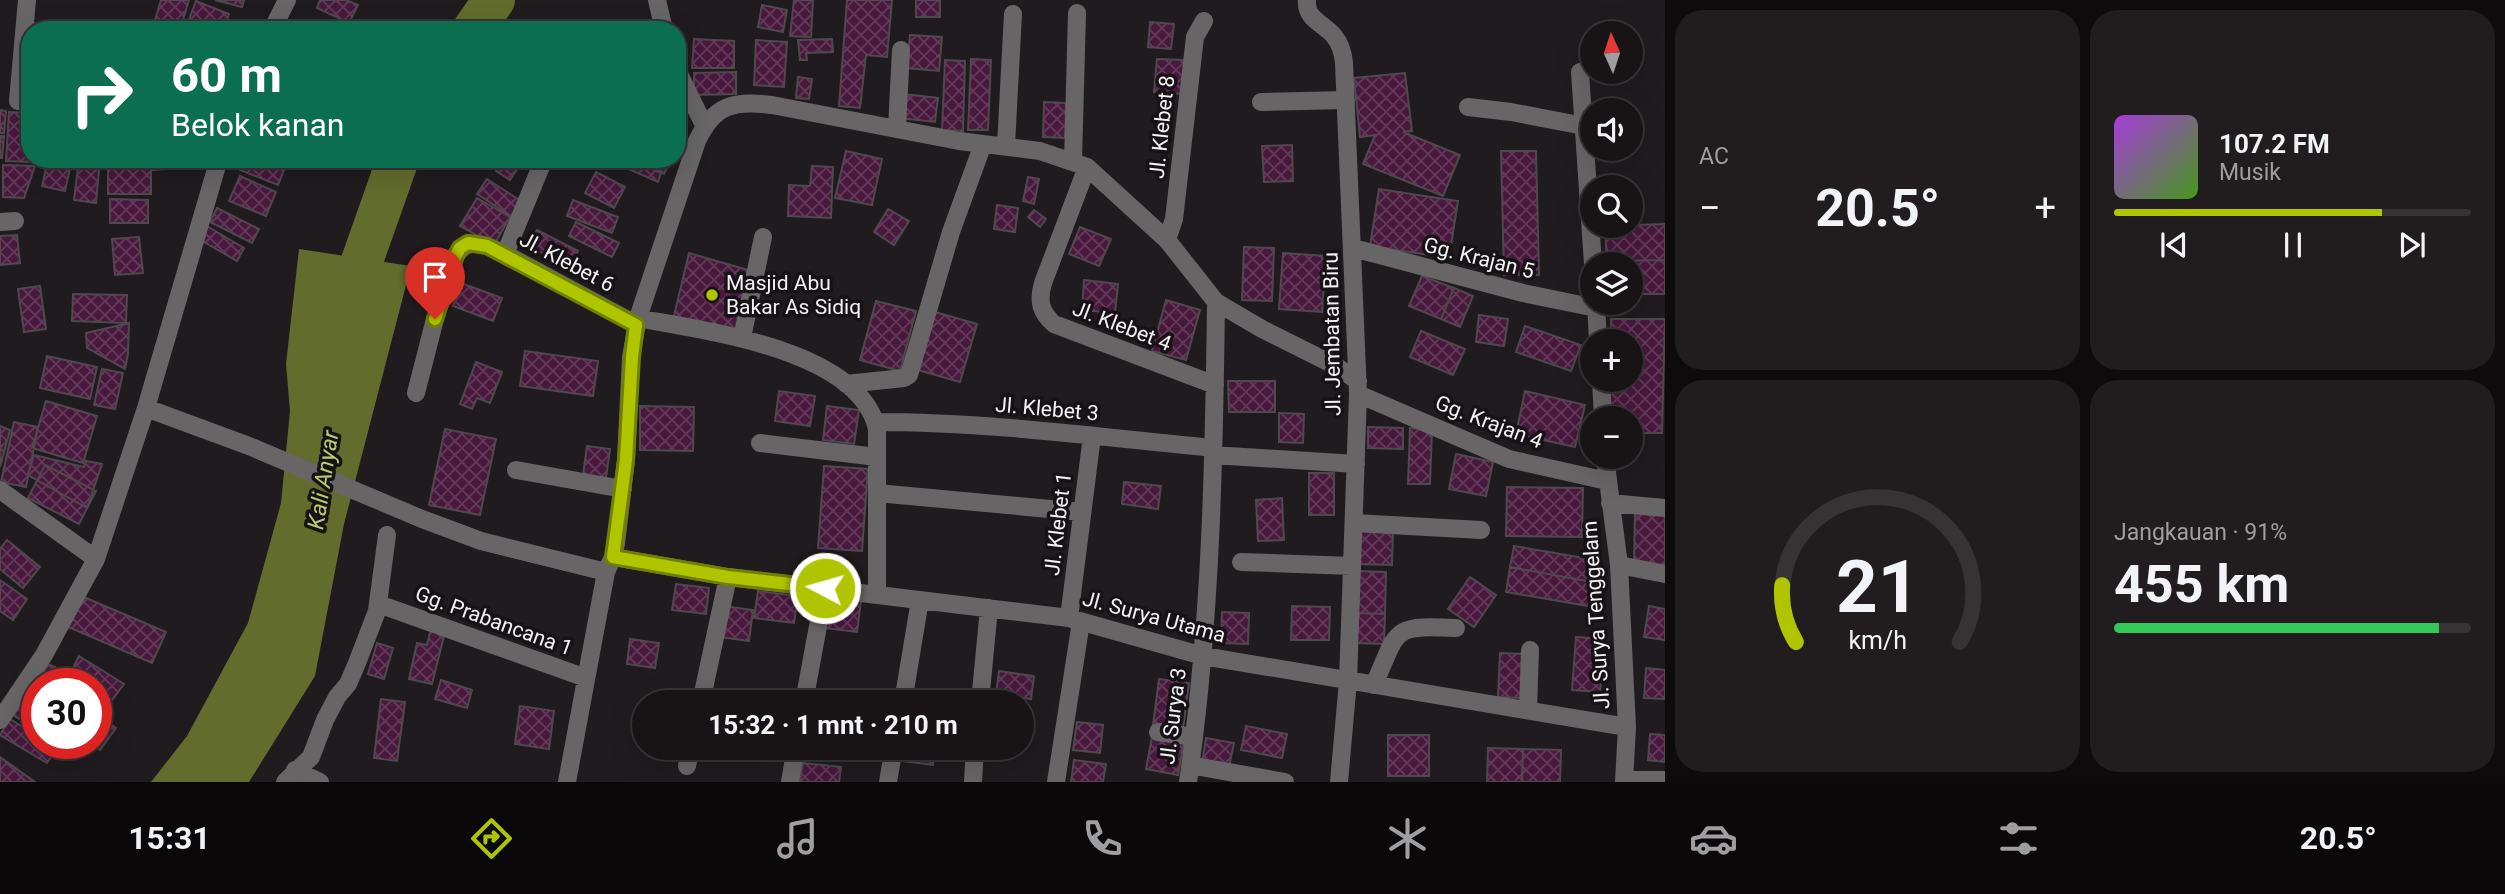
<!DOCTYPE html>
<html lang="id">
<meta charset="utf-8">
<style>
:root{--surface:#181416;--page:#211d1f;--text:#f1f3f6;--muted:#9f9ea1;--line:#363335;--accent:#b0c500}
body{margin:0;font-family:Roboto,sans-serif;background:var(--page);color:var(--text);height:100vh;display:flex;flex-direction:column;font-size:26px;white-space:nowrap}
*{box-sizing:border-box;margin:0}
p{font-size:23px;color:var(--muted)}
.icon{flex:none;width:38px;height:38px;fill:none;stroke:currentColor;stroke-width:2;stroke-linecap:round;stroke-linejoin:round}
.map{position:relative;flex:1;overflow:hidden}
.side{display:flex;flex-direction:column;gap:10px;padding:10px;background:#0d0b0c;width:840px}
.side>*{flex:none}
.top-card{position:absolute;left:21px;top:21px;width:665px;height:147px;border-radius:28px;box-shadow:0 7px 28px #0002,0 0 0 2px var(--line);background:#0b6e4f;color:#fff;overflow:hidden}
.needle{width:46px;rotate:357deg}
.tools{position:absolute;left:1580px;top:21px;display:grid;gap:14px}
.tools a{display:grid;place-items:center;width:63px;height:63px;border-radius:50%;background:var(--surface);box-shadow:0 7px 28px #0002,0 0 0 2px var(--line);font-size:35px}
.speed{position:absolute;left:21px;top:668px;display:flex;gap:14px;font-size:35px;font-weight:700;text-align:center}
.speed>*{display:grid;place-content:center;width:91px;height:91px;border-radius:50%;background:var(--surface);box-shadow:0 7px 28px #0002,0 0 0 2px var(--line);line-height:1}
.speed .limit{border:10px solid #d22;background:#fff;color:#111}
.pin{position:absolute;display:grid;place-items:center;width:60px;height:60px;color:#fff;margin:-72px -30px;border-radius:50% 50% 50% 0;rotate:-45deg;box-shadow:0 0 7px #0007}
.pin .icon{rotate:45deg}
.me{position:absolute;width:77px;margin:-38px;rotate:276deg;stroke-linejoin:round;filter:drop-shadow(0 0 5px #0008)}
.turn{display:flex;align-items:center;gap:24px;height:147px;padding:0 35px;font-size:32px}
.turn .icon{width:91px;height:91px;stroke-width:2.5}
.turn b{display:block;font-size:49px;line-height:60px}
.big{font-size:52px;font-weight:700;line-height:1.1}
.side .card{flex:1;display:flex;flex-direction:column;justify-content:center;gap:10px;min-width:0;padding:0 24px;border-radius:28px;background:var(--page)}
.side .dial{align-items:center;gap:0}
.dial svg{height:182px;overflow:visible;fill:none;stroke:var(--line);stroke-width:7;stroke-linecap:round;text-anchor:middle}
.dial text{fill:var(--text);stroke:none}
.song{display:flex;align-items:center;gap:21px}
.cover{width:84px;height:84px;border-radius:10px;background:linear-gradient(135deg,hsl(280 70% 55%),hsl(100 70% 35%))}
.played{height:7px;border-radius:4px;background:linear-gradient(90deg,var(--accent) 75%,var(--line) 75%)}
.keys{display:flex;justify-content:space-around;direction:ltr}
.heat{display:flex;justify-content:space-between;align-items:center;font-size:38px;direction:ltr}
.charge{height:10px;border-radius:5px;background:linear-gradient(90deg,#34c759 91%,var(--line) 0)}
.side .tiles{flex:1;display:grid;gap:10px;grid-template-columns:repeat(2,1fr)}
.trip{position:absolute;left:632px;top:690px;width:402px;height:70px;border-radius:35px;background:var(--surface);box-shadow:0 7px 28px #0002,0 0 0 2px var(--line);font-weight:700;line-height:70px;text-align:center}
.tab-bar{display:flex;height:112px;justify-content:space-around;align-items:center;background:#0a0809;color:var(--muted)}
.tab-bar .icon{width:49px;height:49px}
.tab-bar .active{color:var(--accent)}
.tab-bar b{font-size:32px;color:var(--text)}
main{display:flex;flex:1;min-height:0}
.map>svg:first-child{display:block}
</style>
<main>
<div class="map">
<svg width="1665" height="782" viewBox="0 0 1665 782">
<defs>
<pattern id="building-cross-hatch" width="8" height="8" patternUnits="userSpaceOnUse" patternTransform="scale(1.75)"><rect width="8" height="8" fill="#48183d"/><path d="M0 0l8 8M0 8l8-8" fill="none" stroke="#633a5a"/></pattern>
</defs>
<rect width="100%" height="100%" fill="#201b1e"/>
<!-- water -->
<path fill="#626c2c" d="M 299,249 L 411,266 L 344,524 L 315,676 L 249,782 L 151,782 L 187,736 L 248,623 L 281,503 L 290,411 L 286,364 Z"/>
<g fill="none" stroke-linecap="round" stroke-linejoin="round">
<!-- river -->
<path stroke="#626c2c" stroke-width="42" d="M 473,30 L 494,0
M 350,314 L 356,278 L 398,159"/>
</g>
<!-- building -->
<path fill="url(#building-cross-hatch)" stroke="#4f494d" stroke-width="2" d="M 161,0 L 189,0 L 180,30 L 154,23 Z
M 215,0 L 244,0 L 242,7 Z
M 320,0 L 346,0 L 358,5 L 349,23 L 317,8 Z
M 794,0 L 813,0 L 811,37 L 790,36 Z
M 847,0 L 892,0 L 887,57 L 866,55 L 860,108 L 839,106 Z
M 916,0 L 940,0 L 940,17 L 916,17 Z
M 196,1 L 229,14 L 223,30 L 185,30 Z
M 762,5 L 787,10 L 783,32 L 758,27 Z
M 1150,22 L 1174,24 L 1171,49 L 1148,47 Z
M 31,23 L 55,25 L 55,30 L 30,30 Z
M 910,35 L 942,37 L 939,71 L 907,68 Z
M 694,39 L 734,41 L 734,68 L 692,68 Z
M 832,39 L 833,52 L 806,53 L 807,60 L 800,60 L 798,40 Z
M 756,40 L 787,42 L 784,87 L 754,85 Z
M 971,59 L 991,60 L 988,130 L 968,130 Z
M 1157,59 L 1184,60 L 1182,94 L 1154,92 Z
M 945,60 L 965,61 L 963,131 L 942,130 Z
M 736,72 L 736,94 L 694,95 L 694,73 Z
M 1405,73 L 1412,131 L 1403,132 L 1460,155 L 1443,196 L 1363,164 L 1375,135 L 1360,137 L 1354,78 Z
M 798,77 L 812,79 L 809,99 L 796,98 Z
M 677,92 L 685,109 L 677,113 Z
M 903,94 L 938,98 L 935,122 L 900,118 Z
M 1044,102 L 1066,103 L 1065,138 L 1043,137 Z
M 0,110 L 6,111 L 4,133 L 0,133 Z
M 9,112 L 30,113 L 30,159 L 33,159 L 32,162 L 6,161 Z
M 0,136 L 4,136 L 2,158 L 0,158 Z
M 1292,145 L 1293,181 L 1264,182 L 1262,146 Z
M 846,151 L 882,159 L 872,205 L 835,198 Z
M 1501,151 L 1536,151 L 1539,275 L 1504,275 Z
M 48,159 L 72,159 L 65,191 L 42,186 Z
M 79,159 L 100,159 L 96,203 L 74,200 Z
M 108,159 L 178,159 L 179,168 L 151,170 L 151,194 L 108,194 Z
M 245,159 L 271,159 L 286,165 L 278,185 L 240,170 Z
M 606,159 L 630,159 L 661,173 L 658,182 Z
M 635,159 L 671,159 L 664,174 Z
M 503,161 L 517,169 L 510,180 L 496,171 Z
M 3,165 L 35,166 L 24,198 L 3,197 Z
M 812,166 L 833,167 L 831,218 L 788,216 L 789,185 L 810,186 Z
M 596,172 L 625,187 L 614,208 L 585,193 Z
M 240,176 L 276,192 L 266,216 L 229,201 Z
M 1028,177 L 1039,179 L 1034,204 L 1023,201 Z
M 487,179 L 521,201 L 511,216 L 477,194 Z
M 1379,189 L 1458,201 L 1449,258 L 1370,246 Z
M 477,198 L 510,217 L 494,245 L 460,226 Z
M 110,199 L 148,200 L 148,223 L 110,223 Z
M 573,200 L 618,217 L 612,233 L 567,216 Z
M 997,205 L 1018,208 L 1015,232 L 994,229 Z
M 217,208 L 259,229 L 252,243 L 210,222 Z
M 888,209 L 909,221 L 894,245 L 874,232 Z
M 1034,210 L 1046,219 L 1040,227 L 1028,217 Z
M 576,222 L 619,243 L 612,257 L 569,236 Z
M 1665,224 L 1665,260 L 1606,261 L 1606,226 Z
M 205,225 L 244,248 L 237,261 L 197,238 Z
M 1080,227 L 1111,239 L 1099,266 L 1069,254 Z
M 537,230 L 578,251 L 570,267 L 529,246 Z
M 17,235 L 20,263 L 0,265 L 0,236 Z
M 139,237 L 143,273 L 115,275 L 112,239 Z
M 1244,247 L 1274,248 L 1272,301 L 1242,300 Z
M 689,253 L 748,270 L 737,333 L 673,320 Z
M 1283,253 L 1326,256 L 1322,312 L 1279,309 Z
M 1665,260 L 1665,294 L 1631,294 L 1631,264 L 1606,264 L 1606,261 Z
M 1422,276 L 1454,288 L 1441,319 L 1409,306 Z
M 1084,280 L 1118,284 L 1115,313 L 1082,310 Z
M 461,283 L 502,298 L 493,321 L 453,306 Z
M 40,286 L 46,329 L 24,332 L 18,289 Z
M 1454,288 L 1473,296 L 1460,327 L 1441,319 Z
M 73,294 L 127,295 L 126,323 L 72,321 Z
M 1166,300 L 1200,310 L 1186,360 L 1152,351 Z
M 876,301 L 916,311 L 900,371 L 860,360 Z
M 935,312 L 977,324 L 960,382 L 918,370 Z
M 1479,315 L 1508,319 L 1504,346 L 1476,342 Z
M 1611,319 L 1665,319 L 1662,433 L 1631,433 L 1631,418 L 1609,418 L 1610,380 L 1631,380 L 1631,341 L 1611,341 Z
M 129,323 L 128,354 L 125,369 L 87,348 L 86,333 Z
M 1525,326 L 1581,345 L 1571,371 L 1516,352 Z
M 1421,331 L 1465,349 L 1453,375 L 1410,357 Z
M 525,351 L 598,361 L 593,396 L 520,386 Z
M 47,356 L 97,367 L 90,399 L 40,388 Z
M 476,362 L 502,372 L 490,403 L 477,398 L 472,409 L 460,404 Z
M 102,369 L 123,373 L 115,409 L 94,405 Z
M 1228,381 L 1275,381 L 1275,412 L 1229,412 Z
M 779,391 L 815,396 L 810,426 L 775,421 Z
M 1525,391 L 1585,405 L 1575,447 L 1516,434 Z
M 46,401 L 97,416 L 83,463 L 32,448 Z
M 640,406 L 694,407 L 693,451 L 640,450 Z
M 827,406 L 859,410 L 854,444 L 823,440 Z
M 1279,413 L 1304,414 L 1303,443 L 1279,442 Z
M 14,422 L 38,427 L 26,487 L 1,482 Z
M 0,426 L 10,430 L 0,467 Z
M 1368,427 L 1403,428 L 1403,449 L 1368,448 Z
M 1410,428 L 1432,429 L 1430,484 L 1408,484 Z
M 445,429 L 496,439 L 480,515 L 429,505 Z
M 587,446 L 610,449 L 606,478 L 583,475 Z
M 1456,454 L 1493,462 L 1486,496 L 1449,489 Z
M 34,455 L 84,467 L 86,461 L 102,464 L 87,508 L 28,475 Z
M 45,465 L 96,491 L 79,524 L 28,498 Z
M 824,466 L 868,469 L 862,551 L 818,548 Z
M 1309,473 L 1334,473 L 1334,515 L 1309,515 Z
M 1124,482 L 1161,486 L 1158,509 L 1122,504 Z
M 1507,487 L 1583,488 L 1582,537 L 1506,536 Z
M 1282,498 L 1284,540 L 1258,541 L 1256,500 Z
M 1635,512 L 1665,512 L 1665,565 L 1634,565 Z
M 1360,529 L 1393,530 L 1392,565 L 1359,564 Z
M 7,540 L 40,567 L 23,588 L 0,569 L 0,549 Z
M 1514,546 L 1596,560 L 1592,582 L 1510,567 Z
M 1510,567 L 1592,582 L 1588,606 L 1506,592 Z
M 1357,571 L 1386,572 L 1385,614 L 1356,613 Z
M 1470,577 L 1496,595 L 1474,627 L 1448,609 Z
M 0,580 L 27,599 L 13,620 L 0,611 Z
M 676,584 L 709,588 L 706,614 L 672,610 Z
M 758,591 L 798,596 L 794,623 L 754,618 Z
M 79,595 L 166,632 L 152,663 L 66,626 Z
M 828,597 L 861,601 L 857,632 L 824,628 Z
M 724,606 L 753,610 L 749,641 L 720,637 Z
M 1292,606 L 1330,607 L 1329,640 L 1291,640 Z
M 1649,606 L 1665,609 L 1665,640 L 1644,637 Z
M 1222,612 L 1249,613 L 1248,644 L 1221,643 Z
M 1356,613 L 1385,614 L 1384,644 L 1355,643 Z
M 431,628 L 445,632 L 432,684 L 409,679 L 417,643 L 427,645 Z
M 1576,637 L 1604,639 L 1600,692 L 1572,690 Z
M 630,639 L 659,643 L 655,668 L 627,664 Z
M 377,643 L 393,648 L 384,679 L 368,674 Z
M 1500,653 L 1525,654 L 1522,698 L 1498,697 Z
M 79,656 L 124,684 L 100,716 L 116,728 L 100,750 L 91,744 L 96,744 L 96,684 L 42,684 L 38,681 L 48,664 L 70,674 Z
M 1646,668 L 1665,670 L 1665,699 L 1644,698 Z
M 999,671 L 1034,676 L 1031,699 L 996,694 Z
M 1159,679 L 1189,683 L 1183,729 L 1153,725 Z
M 441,680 L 472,690 L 467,708 L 435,699 Z
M 17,698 L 37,710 L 37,730 L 8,712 Z
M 381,699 L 405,702 L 397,761 L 374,758 Z
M 520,706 L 554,711 L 549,749 L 515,744 Z
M 10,719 L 37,736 L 37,744 L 50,744 L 57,748 L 47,763 L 0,735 Z
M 1077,722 L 1103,725 L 1100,753 L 1073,750 Z
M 1246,726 L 1287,734 L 1282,758 L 1241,750 Z
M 1650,734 L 1665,735 L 1665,762 L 1648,760 Z
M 1388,735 L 1429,735 L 1429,776 L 1388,776 Z
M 1152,737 L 1184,742 L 1178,775 L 1146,769 Z
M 1206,738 L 1234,743 L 1229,767 L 1202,763 Z
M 724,747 L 769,747 L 768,761 L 723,755 Z
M 904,747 L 935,747 L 933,765 L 902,761 Z
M 1488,748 L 1523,749 L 1522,782 L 1487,782 Z
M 1523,749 L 1561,750 L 1560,782 L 1522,782 Z
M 0,757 L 35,782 L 0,782 Z
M 1074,760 L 1106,764 L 1103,782 L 1071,782 Z
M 803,763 L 841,767 L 839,782 L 800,782 Z"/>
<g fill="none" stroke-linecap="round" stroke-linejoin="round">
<!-- minor -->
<path stroke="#686567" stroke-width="18" d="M 657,0 L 664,30
M 1307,0 C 1305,19 1323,23 1334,36 C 1340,43 1343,53 1344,63 L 1358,394 L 1348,681 L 1339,782
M 272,30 L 287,0
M 677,70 L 704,125
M 1580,72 L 1593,264
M 18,101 L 27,0
M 1261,102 L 1346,100
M 1468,107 L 1511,112 L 1584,126
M 897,128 L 901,50
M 1006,145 L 1013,14
M 1073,161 L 1077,13
M 1087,167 L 1043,283 C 1038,300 1040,312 1054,324 L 1215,385
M 0,222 L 15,221
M 1167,240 L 1174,219 L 1195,37 L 1204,21
M 1353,248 L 1523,293 L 1596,308
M 505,254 L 544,159
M 1596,303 L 1598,341
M 638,318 C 704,331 859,349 877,429 L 877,595
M 742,338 L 763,237
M 1601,380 L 1603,418
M 846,384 L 904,378 L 909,375 L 951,232 L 983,144
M 416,393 L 435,319 L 456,255 C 469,235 487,246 505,254 L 637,325
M 1358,394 L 1509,459 L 1607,481
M 146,408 L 249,446 L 422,519 L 481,541 L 606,572
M 875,422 C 988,422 1101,437 1213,448
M 760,443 L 877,457
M 1213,455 L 1356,464
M 1605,457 L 1619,565 L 1627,727
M 516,470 L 623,489
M 0,490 L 96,559
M 877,493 L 1082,512
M 1610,503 L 1665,508
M 1354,523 L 1481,530
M 613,557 L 728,577 L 1069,618 L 1203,656 L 1627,727 L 1624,782
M 1241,562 L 1352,566
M 1619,565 L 1665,574
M 387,607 L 586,678
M 1069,618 L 1092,436
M 1374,685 C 1399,628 1391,625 1456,628
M 701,702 L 728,577
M 804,702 L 825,588
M 903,702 L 920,600
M 980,702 L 989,608
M 1528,710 L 1530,650
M 0,720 L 44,655 L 96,559 L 146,408 L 219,159
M 1158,732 L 1194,737
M 687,766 L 691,747
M 1195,766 L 1285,782
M 295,770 L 320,782
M 1625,780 L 1665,780
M 285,782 L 311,757 L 325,720 L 337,697 L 348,684 L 357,663 L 377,611 L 387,535
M 567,782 L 606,572 L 613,557 L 616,544 L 626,460 L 631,357 L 638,318 L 697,141 C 714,105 733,100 772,105 L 959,141 L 1040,151 L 1087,167 L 1167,240 L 1216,302 L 1262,329 L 1334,365 L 1358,381
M 790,782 L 796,747
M 888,782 L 894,747
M 973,782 L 975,747
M 1056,782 L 1081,622
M 1188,782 C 1211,623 1214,463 1216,302"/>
</g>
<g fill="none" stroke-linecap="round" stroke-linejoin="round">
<defs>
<path id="route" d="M 435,319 L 456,255 L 460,248 L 468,243 L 487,246 L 636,325 L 632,357 L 626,460 L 613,557 L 728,577 L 825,588"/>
</defs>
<!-- route casing -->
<use href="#route" stroke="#728000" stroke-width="18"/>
<!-- route -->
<use href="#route" stroke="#b0c500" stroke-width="12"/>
</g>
<!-- markers -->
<circle fill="#b0c500" stroke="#171215" stroke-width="2.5" cx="712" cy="295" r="7"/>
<g text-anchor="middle" stroke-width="7" stroke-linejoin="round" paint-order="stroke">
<!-- street labels -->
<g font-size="21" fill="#f4f1f3" stroke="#171215">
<text transform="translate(1162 127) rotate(-84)" y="7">Jl. Klebet 8</text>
<text transform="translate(1479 258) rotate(14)" y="7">Gg. Krajan 5</text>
<text transform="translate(567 262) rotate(28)" y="7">Jl. Klebet 6</text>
<text transform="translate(1122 326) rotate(21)" y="7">Jl. Klebet 4</text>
<text transform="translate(1332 334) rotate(-91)" y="7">Jl. Jembatan Biru</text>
<text transform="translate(1047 409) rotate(5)" y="7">Jl. Klebet 3</text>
<text transform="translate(1489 422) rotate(21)" y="7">Gg. Krajan 4</text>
<text transform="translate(1058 524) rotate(-83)" y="7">Jl. Klebet 1</text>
<text transform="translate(1596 615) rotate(-94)" y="7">Jl. Surya Tenggelam</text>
<text transform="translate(1154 617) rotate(15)" y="7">Jl. Surya Utama</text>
<text transform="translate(494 621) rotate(20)" y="7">Gg. Prabancana 1</text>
<text transform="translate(1173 716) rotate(-83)" y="7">Jl. Surya 3</text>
</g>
<!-- poi labels -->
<g font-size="21" fill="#f4f1f3" stroke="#171215" text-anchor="start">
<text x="726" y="290">Masjid Abu<tspan x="726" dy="24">Bakar As Sidiq</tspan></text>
</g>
<!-- water labels -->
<g font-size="23" font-style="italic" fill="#bccb6f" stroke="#171215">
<text transform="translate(323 480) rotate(-81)" y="8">Kali Anyar</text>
</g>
</g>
</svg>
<div class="tools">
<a><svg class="needle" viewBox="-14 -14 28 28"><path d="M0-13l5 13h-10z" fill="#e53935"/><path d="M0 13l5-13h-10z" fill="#9f9ea1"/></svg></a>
<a><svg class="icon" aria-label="sound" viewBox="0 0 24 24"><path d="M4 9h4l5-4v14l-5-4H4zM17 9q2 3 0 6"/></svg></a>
<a><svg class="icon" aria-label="search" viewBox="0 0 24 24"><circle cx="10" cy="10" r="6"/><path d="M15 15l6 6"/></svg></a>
<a><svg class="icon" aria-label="layers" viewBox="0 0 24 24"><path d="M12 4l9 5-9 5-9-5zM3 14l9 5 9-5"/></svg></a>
<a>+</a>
<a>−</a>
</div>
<div class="speed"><div class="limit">30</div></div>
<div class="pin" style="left:435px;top:319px;background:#d93025"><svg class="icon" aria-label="arrive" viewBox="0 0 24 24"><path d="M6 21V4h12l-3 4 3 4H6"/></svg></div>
<svg class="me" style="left:825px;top:588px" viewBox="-20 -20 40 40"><circle r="17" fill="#b0c500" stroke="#fff" stroke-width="3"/><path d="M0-11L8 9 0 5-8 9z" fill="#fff"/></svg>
<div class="trip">15:32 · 1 mnt · 210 m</div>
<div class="top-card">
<div class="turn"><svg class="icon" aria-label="right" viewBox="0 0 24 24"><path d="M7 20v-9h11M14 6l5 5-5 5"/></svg><div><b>60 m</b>Belok kanan</div></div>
</div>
</div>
<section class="side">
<div class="tiles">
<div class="card"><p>AC</p>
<div class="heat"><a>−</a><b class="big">20.5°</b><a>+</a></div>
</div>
<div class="card">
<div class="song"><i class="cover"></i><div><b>107.2 FM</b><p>Musik</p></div></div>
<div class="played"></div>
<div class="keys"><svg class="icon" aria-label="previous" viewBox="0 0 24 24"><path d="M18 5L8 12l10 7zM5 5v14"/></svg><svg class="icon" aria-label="pause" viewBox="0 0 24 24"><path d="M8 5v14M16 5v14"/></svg><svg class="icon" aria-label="next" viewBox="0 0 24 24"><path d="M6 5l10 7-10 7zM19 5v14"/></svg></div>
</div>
<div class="card dial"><svg viewBox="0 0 100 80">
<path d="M14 69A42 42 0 1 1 86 69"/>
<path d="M14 69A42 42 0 0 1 8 44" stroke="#b0c500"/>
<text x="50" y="56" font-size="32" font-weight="700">21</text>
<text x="50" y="72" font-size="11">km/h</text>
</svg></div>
<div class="card"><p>Jangkauan · 91%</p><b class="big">455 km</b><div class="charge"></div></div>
</div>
</section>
</main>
<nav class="tab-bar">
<b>15:31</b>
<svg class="icon active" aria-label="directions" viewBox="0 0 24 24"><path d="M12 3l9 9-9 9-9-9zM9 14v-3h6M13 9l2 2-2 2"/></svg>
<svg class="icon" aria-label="music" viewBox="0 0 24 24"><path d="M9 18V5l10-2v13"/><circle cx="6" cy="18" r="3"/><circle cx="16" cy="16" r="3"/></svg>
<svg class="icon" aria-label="phone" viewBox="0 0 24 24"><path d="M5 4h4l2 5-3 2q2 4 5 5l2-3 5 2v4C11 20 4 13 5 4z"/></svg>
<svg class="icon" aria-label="climate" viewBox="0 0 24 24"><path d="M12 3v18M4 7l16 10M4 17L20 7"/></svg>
<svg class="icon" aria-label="car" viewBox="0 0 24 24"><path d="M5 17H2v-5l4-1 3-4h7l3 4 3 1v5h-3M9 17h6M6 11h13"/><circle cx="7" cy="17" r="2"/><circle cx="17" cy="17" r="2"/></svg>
<svg class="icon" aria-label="filters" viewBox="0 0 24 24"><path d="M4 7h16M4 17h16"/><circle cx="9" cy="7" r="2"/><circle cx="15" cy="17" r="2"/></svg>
<b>20.5°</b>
</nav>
